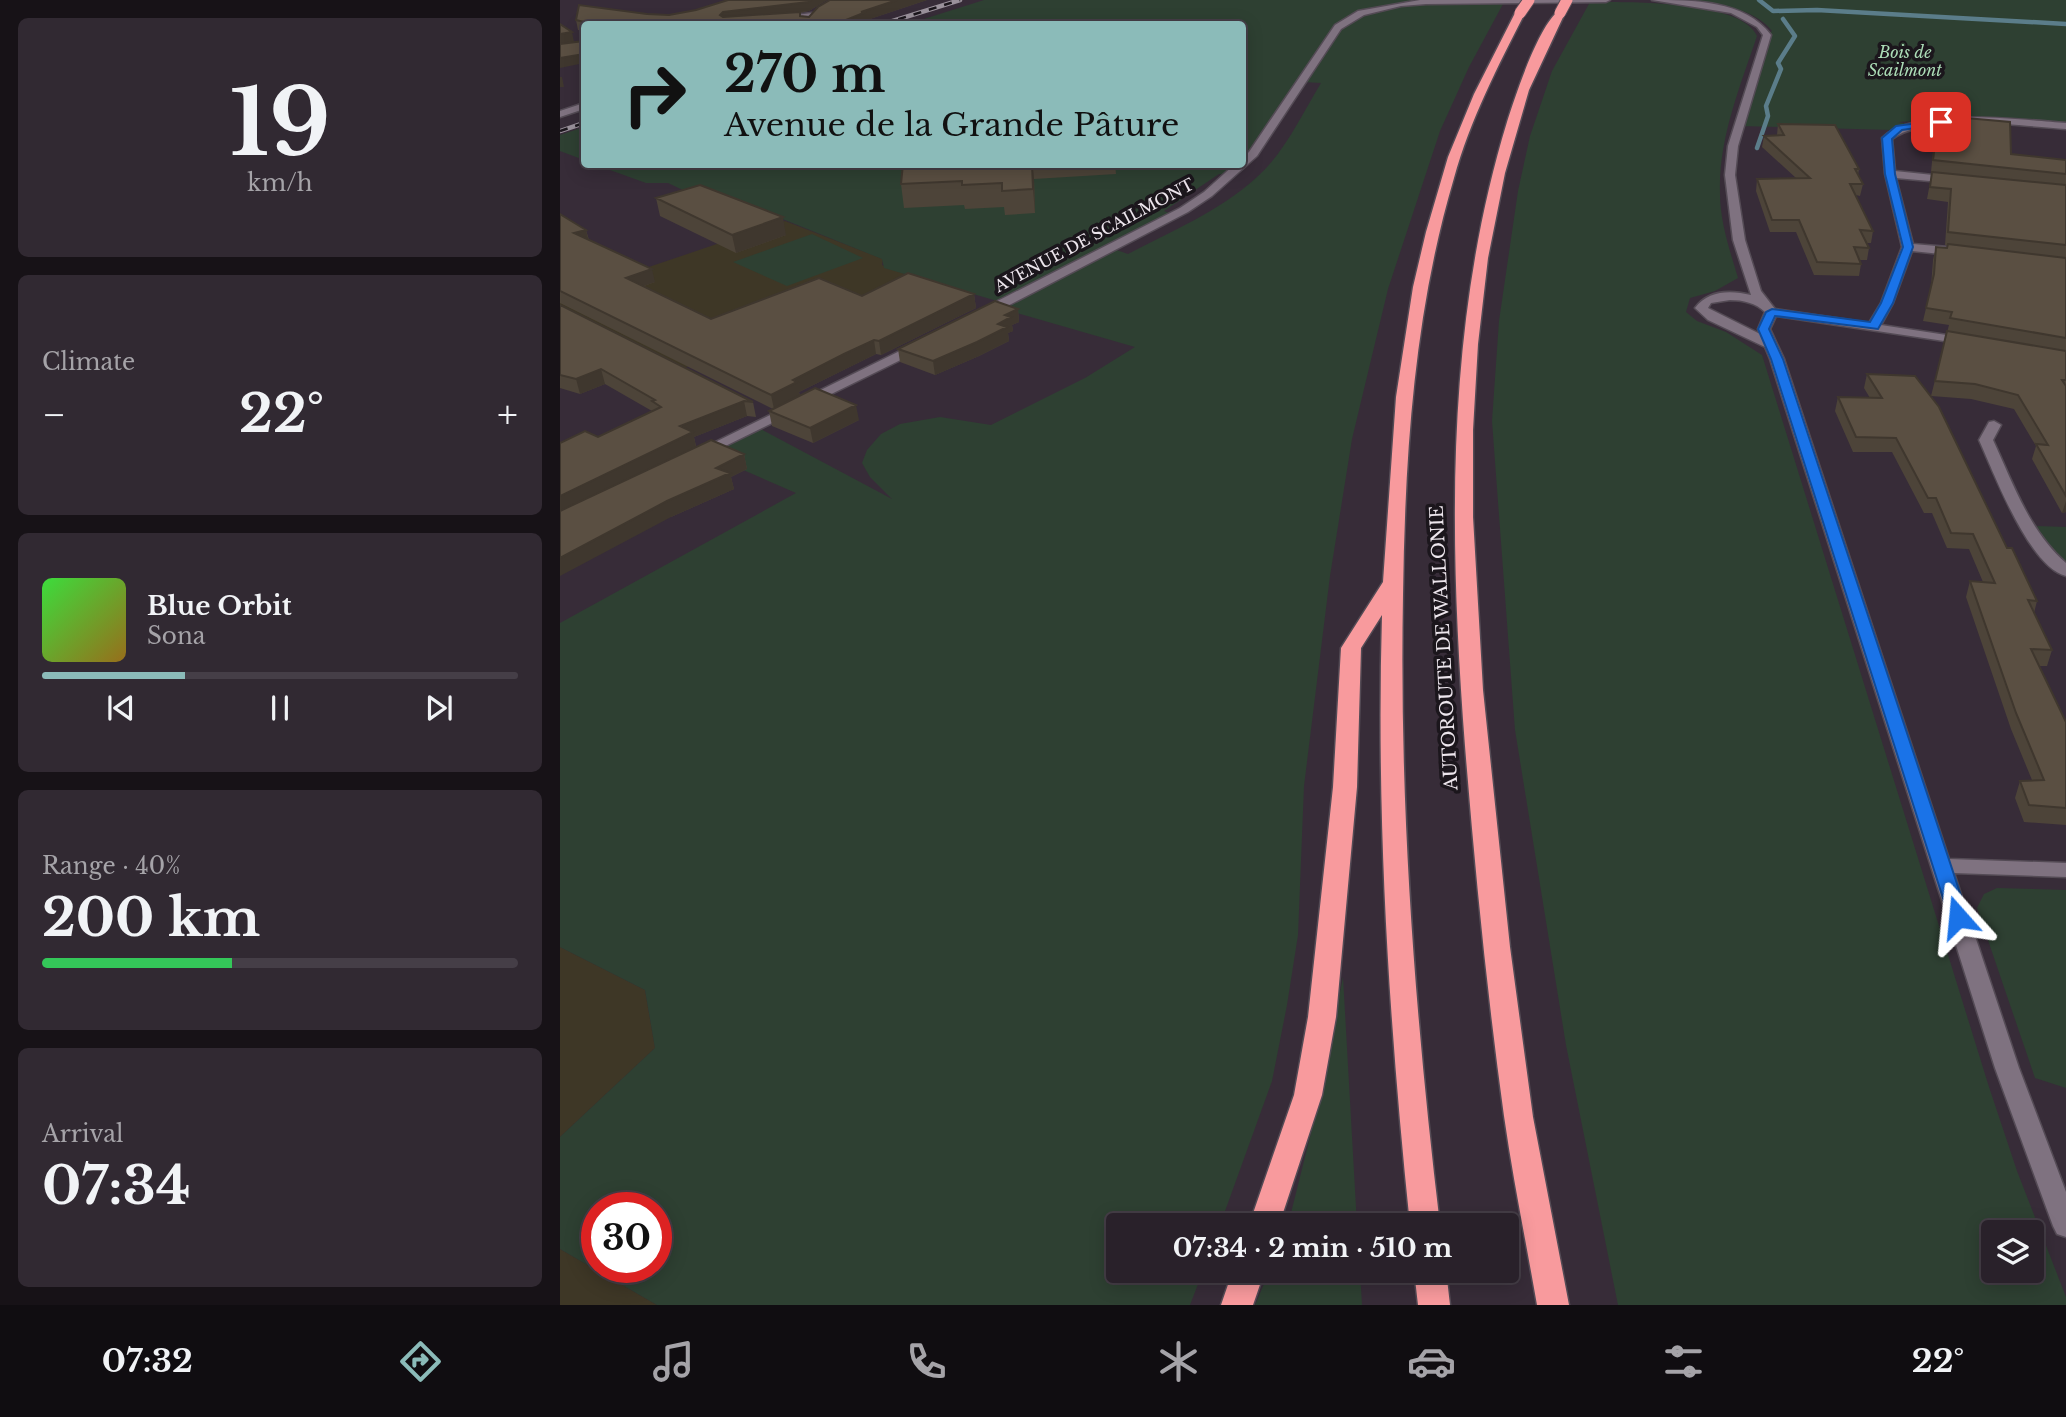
<!DOCTYPE html>
<meta charset="utf-8">
<style>
:root{--surface:#29212a;--page:#312932;--text:#f1f3f6;--muted:#a5a3a8;--line:#453e47;--accent:#8bbbb9}
body{margin:0;font-family:"Libre Baskerville",serif;background:var(--page);color:var(--text);height:100vh;display:flex;flex-direction:column;font-size:26px;white-space:nowrap}
*{box-sizing:border-box;margin:0}
p{font-size:23px;color:var(--muted)}
.icon{flex:none;width:38px;height:38px;fill:none;stroke:currentColor;stroke-width:2;stroke-linecap:round;stroke-linejoin:round}
.map{position:relative;flex:1;overflow:hidden}
.side{display:flex;flex-direction:column;gap:18px;padding:18px;background:#171217;width:560px}
.side>*{flex:none}
.banner{position:absolute;left:21px;top:21px;width:665px;height:147px;border-radius:7px;box-shadow:0 4px 18px #0003,0 0 0 2px var(--line);background:#8bbbb9;color:#111;overflow:hidden}
.tools{position:absolute;left:1421px;top:1220px;display:grid;gap:14px}
.tools a{display:grid;place-items:center;width:63px;height:63px;border-radius:7px;background:var(--surface);box-shadow:0 4px 18px #0003,0 0 0 2px var(--line);font-size:35px}
.speed{position:absolute;left:21px;top:1192px;display:flex;gap:14px;font-size:35px;font-weight:700;text-align:center}
.speed>*{display:grid;place-content:center;width:91px;height:91px;border-radius:50%;background:var(--surface);box-shadow:0 4px 18px #0003,0 0 0 2px var(--line);line-height:1}
.speed .limit{border:10px solid #d22;background:#fff;color:#111}
.pin{position:absolute;display:grid;place-items:center;width:60px;height:60px;color:#fff;margin:-30px;border-radius:14px;box-shadow:0 4px 10px #0006}
.me{position:absolute;width:77px;margin:-38px;rotate:342deg;stroke-linejoin:round;filter:drop-shadow(0 0 5px #0008)}
.turn{display:flex;align-items:center;gap:24px;height:147px;padding:0 28px;font-size:32px}
.turn .icon{width:91px;height:91px;stroke-width:2.5}
.turn b{display:block;font-size:49px;line-height:60px}
.big{font-size:52px;font-weight:800;line-height:1.1}
.side .tile{flex:1;display:flex;flex-direction:column;justify-content:center;gap:10px;min-width:0;padding:0 24px;border-radius:10px;background:var(--page)}
.side .dial{align-items:center;gap:0}
.dial b{font-size:91px;line-height:1}
.song{display:flex;align-items:center;gap:21px}
.cover{width:84px;height:84px;border-radius:10px;background:linear-gradient(135deg,hsl(120 70% 55%),hsl(40 70% 35%))}
.played{height:7px;border-radius:4px;background:linear-gradient(90deg,var(--accent) 30%,var(--line) 30%)}
.keys{display:flex;justify-content:space-around;direction:ltr}
.heat{display:flex;justify-content:space-between;align-items:center;font-size:38px;direction:ltr}
.charge{height:10px;border-radius:5px;background:linear-gradient(90deg,#34c759 40%,var(--line) 0)}
.trip{position:absolute;left:546px;top:1213px;width:413px;height:70px;border-radius:7px;background:var(--surface);box-shadow:0 4px 18px #0003,0 0 0 2px var(--line);font-weight:800;line-height:70px;text-align:center}
.tabs{display:flex;height:112px;justify-content:space-around;align-items:center;background:#100d11;color:var(--muted)}
.tabs .icon{width:49px;height:49px}
.tabs .current{color:var(--accent)}
.tabs b{font-size:32px;color:var(--text)}
main{display:flex;flex:1;min-height:0}
.map>svg:first-child{display:block}
</style>
<main>
<section class="side">
<div class="tile dial"><b>19</b><p>km/h</p></div>
<div class="tile"><p>Climate</p>
<div class="heat"><a>−</a><b class="big">22°</b><a>+</a></div>
</div>
<div class="tile">
<div class="song"><i class="cover"></i><div><b>Blue Orbit</b><p>Sona</p></div></div>
<div class="played"></div>
<div class="keys"><svg class="icon" aria-label="previous" viewBox="0 0 24 24"><path d="M18 5L8 12l10 7zM5 5v14"/></svg><svg class="icon" aria-label="pause" viewBox="0 0 24 24"><path d="M8 5v14M16 5v14"/></svg><svg class="icon" aria-label="next" viewBox="0 0 24 24"><path d="M6 5l10 7-10 7zM19 5v14"/></svg></div>
</div>
<div class="tile"><p>Range · 40%</p><b class="big">200 km</b><div class="charge"></div></div>
<div class="tile"><p>Arrival</p><b class="big">07:34</b></div>
</section>
<div class="map">
<svg width="1506" height="1305" viewBox="0 0 1506 1305">
<rect width="100%" height="100%" fill="#372c38"/>
<!-- education -->
<path fill="#3e3726" d="M 225,221 L 323,259 L 322,265 L 350,276 L 119,370 L 0,309 L 0,297 Z
M 0,947 L 85,990 L 95,1048 L 0,1137 Z
M 0,1249 L 97,1305 L 0,1305 Z"/>
<!-- green -->
<path fill="#2e4032" fill-rule="evenodd" d="M 424,0 L 875,0 L 884,4 L 943,4 L 909,67 L 880,131 L 828,289 L 792,439 L 770,576 L 744,786 L 738,935 L 727,1005 L 712,1081 L 660,1225 L 558,1225 L 558,1270 L 643,1271 L 630,1305 L 97,1305 L 0,1249 L 0,1137 L 95,1048 L 85,990 L 0,947 L 0,623 L 236,493 L 142,452 L 195,426 L 332,499 L 310,477 L 302,463 L 307,450 L 321,434 L 340,424 L 380,417 L 431,425 L 525,378 L 575,347 L 453,312 L 444,303 L 324,268 L 322,259 L 193,207 L 129,193 L 108,183 L 86,183 L 36,165 L 682,164 L 682,24 L 348,24 ZM 744,82 L 761,83 C 742,114 725,152 697,177 C 660,211 612,231 568,254 L 551,248 L 614,215 L 604,211 L 659,174 L 671,176 L 693,154 ZM 37,1208 L 96,1208 L 96,1267 L 37,1267 Z
M 1123,0 L 1506,0 L 1506,123 L 1394,119 L 1338,122 L 1354,125 L 1334,130 L 1179,126 L 1207,35 L 1212,31 C 1194,7 1152,3 1123,0 Z
M 1030,2 C 1066,2 1182,0 1197,36 C 1180,87 1158,139 1160,194 C 1160,222 1170,251 1178,278 L 1155,291 L 1130,298 L 1126,312 L 1137,321 L 1166,332 L 1202,355 L 1429,1087 L 1457,1171 L 1506,1297 L 1506,1305 L 1058,1305 L 1006,1045 L 955,730 L 932,421 L 939,321 L 958,191 L 970,136 L 992,71 ZM 1433,1232 L 1472,1232 L 1472,1270 L 1433,1270 Z
M 24,127 L 24,160 L 0,151 L 0,135 Z
M 252,234 L 303,258 L 227,286 L 173,262 Z
M 1477,526 L 1506,527 L 1506,566 L 1488,549 Z
M 1437,888 L 1506,890 L 1506,1088 L 1475,1078 L 1417,908 L 1424,894 Z
M 783,977 L 797,1225 L 728,1225 L 757,1109 Z
M 710,1270 L 800,1271 L 802,1305 L 695,1305 Z"/>
<g fill="none" stroke-linecap="round" stroke-linejoin="round">
<!-- stream -->
<path stroke="#5b7d8a" stroke-width="4.5" d="M 1199,0 L 1213,11 L 1257,10 L 1506,24
M 1197,148 L 1208,116 L 1206,106 L 1221,69 L 1218,63 L 1235,36 L 1223,19"/>
<defs>
<path id="minor" d="M 860,0 L 1050,0 L 1046,2 L 866,4 L 841,6 L 804,15 L 781,29 L 697,156 L 652,196 L 628,212 L 428,316 L 420,316 L 420,310 L 620,208 L 644,192 L 675,164 L 682,164 L 682,158 L 689,152 L 775,25 L 798,11 Z
M 1092,0 C 1132,0 1185,0 1211,35 L 1178,146 L 1175,175 L 1185,240 L 1201,291 L 1215,309 L 1309,323 L 1321,303 L 1342,247 L 1325,174 L 1322,138 C 1353,106 1463,120 1506,123 L 1506,129 C 1463,126 1367,113 1332,139 L 1335,171 L 1392,177 L 1397,180 L 1392,183 L 1336,178 L 1353,244 L 1400,248 L 1406,252 L 1400,256 L 1352,251 L 1333,303 L 1321,325 L 1406,338 L 1413,342 L 1411,345 L 1216,316 L 1210,329 L 1224,359 L 1389,859 L 1506,863 L 1506,877 L 1394,873 L 1459,1068 L 1506,1192 L 1506,1237 L 1497,1234 L 1493,1226 L 1435,1068 L 1210,359 L 1205,347 L 1148,320 L 1135,308 C 1148,290 1171,290 1191,295 L 1173,240 L 1165,175 L 1168,146 L 1203,35 L 1197,27 L 1171,13 ZM 1170,300 C 1183,300 1196,303 1205,312 L 1198,329 L 1200,334 L 1148,308 L 1151,303 Z
M 252,13 L 255,18 L 190,24 L 165,24 Z
M 24,103 L 24,109 L 0,117 L 0,111 Z
M 358,342 L 363,343 L 363,349 L 143,457 L 138,458 L 131,454 Z
M 1434,421 L 1441,425 L 1433,440 C 1453,483 1469,531 1506,563 L 1506,576 C 1469,567 1434,473 1419,440 L 1429,422 Z"/>
<path id="highway" d="M 960,10 L 965,13 C 938,66 910,120 894,178 C 854,313 845,454 843,595 C 839,806 855,1016 880,1225 L 850,1225 C 829,1022 816,819 822,615 L 801,648 L 797,787 L 776,1017 L 762,1095 L 719,1225 L 689,1225 L 734,1095 L 748,1017 L 773,787 L 781,648 L 823,582 L 836,397 L 853,287 L 866,232 L 888,157 L 914,94 L 955,13 Z
M 1000,10 L 1005,13 L 969,90 L 945,173 L 928,258 L 918,344 L 913,430 L 913,517 L 923,690 L 950,947 L 973,1117 L 1009,1305 L 977,1305 C 966,1242 953,1179 944,1116 C 927,993 915,870 905,746 C 889,537 885,325 947,122 C 955,97 979,23 1000,10 Z
M 673,1270 L 705,1270 L 693,1305 L 661,1305 Z
M 854,1270 L 886,1270 L 890,1305 L 858,1305 Z"/>
</defs>
<!-- minor casing -->
<use href="#minor" stroke="#544b55" stroke-width="3"/>
<!-- highway casing -->
<use href="#highway" stroke="#544b55" stroke-width="3"/>
<!-- minor -->
<use href="#minor" fill="#7f7280" fill-rule="evenodd"/>
<!-- highway -->
<use href="#highway" fill="#f89a9d" fill-rule="evenodd"/>
<defs>
<path id="rail" d="M 323,24 L 400,0
M 0,131 L 24,123"/>
</defs>
<!-- rail casing -->
<use href="#rail" stroke="#9a919b" stroke-width="4.5"/>
<!-- rail -->
<use href="#rail" stroke="#1b161c" stroke-width="2.5" stroke-dasharray="8" stroke-linecap="butt"/>
<defs>
<path id="highway-bridge" d="M 960,13 L 969,0
M 1000,13 L 1007,0"/>
</defs>
<!-- highway-bridge casing -->
<use href="#highway-bridge" stroke="#544b55" stroke-width="13" stroke-linecap="butt"/>
<!-- highway-bridge -->
<use href="#highway-bridge" stroke="#f89a9d" stroke-width="11"/>
</g>
<!-- wall -->
<path fill="#4d4439" d="M 168,0 L 267,0 L 249,11 L 240,13 L 240,17 L 249,17 L 270,0 L 367,0 L 307,20 L 307,22 L 301,24 L 24,24 L 24,31 L 18,30 L 16,20 L 87,14 L 109,15 L 136,10 Z
M 1406,118 L 1451,154 L 1506,160 L 1506,512 L 1502,513 L 1472,459 L 1476,446 L 1454,409 L 1411,399 L 1371,396 L 1389,325 L 1363,321 L 1371,287 L 1373,260 L 1376,247 L 1387,248 L 1387,245 L 1385,245 L 1388,202 L 1367,199 L 1372,172 L 1371,172 L 1374,141 L 1377,129 L 1404,132 Z
M 1218,124 L 1299,169 L 1298,175 L 1303,184 L 1300,196 L 1296,195 L 1313,231 L 1311,243 L 1307,243 L 1309,248 L 1307,260 L 1300,260 L 1301,264 L 1299,276 L 1254,275 L 1236,232 L 1210,232 L 1196,191 L 1197,179 L 1236,178 L 1202,147 L 1204,136 L 1217,135 Z
M 343,164 L 555,164 L 556,174 L 474,179 L 475,213 L 445,215 L 444,207 L 405,209 L 404,205 L 344,208 L 341,184 Z
M 96,198 L 226,235 L 176,253 L 100,216 Z
M 0,214 L 26,230 L 29,240 L 95,282 L 84,286 L 151,319 L 302,296 L 414,294 L 416,308 L 321,355 L 316,354 L 239,392 L 240,396 L 299,420 L 253,443 L 212,426 L 209,411 L 213,409 L 0,303 Z
M 0,305 L 193,402 L 196,417 L 187,416 L 134,437 L 136,446 L 184,454 L 187,469 L 171,477 L 174,489 L 111,517 L 38,437 L 92,411 L 45,384 L 20,394 L 0,388 Z
M 458,309 L 459,322 L 452,325 L 453,331 L 448,333 L 449,341 L 419,356 L 375,375 L 340,362 L 338,349 Z
M 1307,374 L 1447,548 L 1477,601 L 1474,613 L 1492,650 L 1487,666 L 1479,666 L 1506,722 L 1506,825 L 1464,822 L 1455,798 L 1460,781 L 1472,780 L 1451,729 L 1406,597 L 1410,581 L 1423,582 L 1409,549 L 1387,548 L 1372,513 L 1364,513 L 1332,452 L 1293,452 L 1275,411 L 1278,397 L 1310,398 L 1304,388 Z"/>
<!-- shaded-wall -->
<path fill="#3f372e" d="M 251,0 L 267,0 L 249,11 L 165,21 L 160,15 L 163,12 Z
M 337,0 L 367,0 L 307,20 L 307,22 L 301,24 L 276,24 L 301,12 Z
M 12,32 L 14,42 L 0,44 L 0,34 Z
M 24,54 L 24,63 L 0,68 L 0,58 Z
M 0,77 L 2,77 L 4,87 L 0,87 Z
M 472,164 L 474,179 L 475,213 L 473,189 Z
M 223,217 L 226,235 L 176,253 L 172,235 Z
M 26,230 L 29,242 L 14,233 Z
M 92,269 L 95,282 L 69,291 L 66,278 Z
M 414,294 L 416,308 L 321,355 L 319,341 Z
M 458,309 L 459,322 L 452,325 L 453,331 L 448,333 L 449,341 L 419,356 L 375,375 L 373,361 L 438,324 L 445,315 Z
M 314,340 L 316,354 L 239,392 L 240,396 L 214,409 L 211,395 L 233,380 Z
M 41,369 L 45,384 L 20,394 L 16,379 Z
M 184,401 L 187,416 L 134,437 L 136,447 L 0,514 L 0,496 L 120,426 Z
M 296,405 L 299,420 L 253,443 L 250,428 Z
M 184,454 L 187,469 L 171,477 L 174,489 L 111,517 L 0,576 L 0,558 L 107,501 L 156,468 Z
M 1506,501 L 1506,512 L 1502,513 Z"/>
<!-- building -->
<path fill="#5a4f42" stroke="#3f372e" stroke-width="2" d="M 168,0 L 251,0 L 248,2 L 163,12 L 160,15 L 163,17 L 240,12 L 240,16 L 249,17 L 258,7 L 270,0 L 337,0 L 301,12 L 306,12 L 276,24 L 32,24 L 16,20 L 19,5 L 87,14 L 109,15 L 136,10 Z
M 0,24 L 12,32 L 0,34 Z
M 24,41 L 24,54 L 0,58 L 0,44 Z
M 1406,118 L 1450,122 L 1451,154 L 1506,160 L 1506,174 L 1373,160 L 1377,129 L 1406,132 Z
M 1218,124 L 1275,125 L 1299,169 L 1295,169 L 1303,184 L 1290,184 L 1313,231 L 1300,230 L 1309,248 L 1294,247 L 1301,264 L 1257,262 L 1239,220 L 1212,220 L 1197,179 L 1250,178 L 1204,136 L 1224,135 Z
M 343,164 L 472,164 L 473,189 L 442,191 L 442,183 L 402,185 L 402,181 L 341,184 Z
M 1372,172 L 1506,185 L 1506,245 L 1388,232 L 1391,189 L 1370,187 Z
M 140,185 L 223,217 L 172,235 L 96,198 Z
M 0,214 L 26,230 L 14,233 L 92,269 L 66,278 L 151,319 L 259,278 L 302,296 L 348,273 L 414,294 L 319,341 L 314,340 L 284,354 L 233,380 L 237,382 L 211,395 L 0,291 Z
M 1388,244 L 1506,258 L 1506,338 L 1390,318 L 1392,312 L 1366,308 L 1374,274 L 1376,247 L 1387,248 Z
M 435,301 L 458,309 L 445,315 L 451,317 L 438,324 L 447,327 L 417,342 L 373,361 L 338,349 Z
M 0,305 L 193,402 L 184,401 L 120,426 L 133,432 L 0,496 L 0,443 L 25,431 L 38,437 L 101,407 L 92,401 L 95,400 L 41,369 L 16,379 L 0,375 Z
M 1387,331 L 1506,351 L 1506,380 L 1502,380 L 1506,386 L 1506,496 L 1476,444 L 1488,445 L 1458,395 L 1415,384 L 1375,381 Z
M 1307,374 L 1355,376 L 1379,407 L 1447,548 L 1452,548 L 1477,601 L 1468,600 L 1492,650 L 1471,649 L 1506,722 L 1506,808 L 1469,805 L 1460,781 L 1484,780 L 1456,713 L 1410,581 L 1435,583 L 1413,534 L 1391,533 L 1376,498 L 1368,498 L 1336,438 L 1296,437 L 1278,397 L 1322,398 Z
M 255,388 L 296,405 L 250,428 L 209,411 Z
M 151,440 L 184,454 L 156,468 L 170,473 L 107,501 L 0,558 L 0,511 Z"/>
<!-- route -->
<path fill="#1a73e8" stroke="#114b97" stroke-width="2" d="M 1381,120 L 1384,121 L 1384,124 L 1342,130 L 1332,139 L 1335,174 L 1353,247 L 1333,303 L 1318,329 L 1215,316 L 1209,329 L 1223,359 L 1408,917 L 1405,922 L 1391,922 L 1389,917 L 1211,359 L 1198,329 L 1206,312 L 1212,309 L 1310,322 L 1321,303 L 1343,247 L 1325,174 L 1322,138 L 1336,126 Z"/>
<g text-anchor="middle" stroke-width="7" stroke-linejoin="round" paint-order="stroke">
<!-- far-park labels -->
<g font-size="16" font-style="italic" fill="#acddb7" stroke="#1b161c">
<text x="1345" y="58">Bois de<tspan x="1345" dy="18">Scailmont</tspan></text>
</g>
<!-- far-street labels -->
<g font-size="16" fill="#ede6ed" stroke="#1b161c">
<text transform="translate(534 235) rotate(-28)" y="6">AVENUE DE SCAILMONT</text>
</g>
<!-- street labels -->
<g font-size="18" fill="#ede6ed" stroke="#1b161c">
<text transform="translate(884 648) rotate(-93)" y="6">AUTOROUTE DE WALLONIE</text>
</g>
</g>
</svg>
<div class="tools">
<a><svg class="icon" aria-label="layers" viewBox="0 0 24 24"><path d="M12 4l9 5-9 5-9-5zM3 14l9 5 9-5"/></svg></a>
</div>
<div class="speed"><div class="limit">30</div></div>
<div class="pin" style="left:1381px;top:122px;background:#d93025"><svg class="icon" aria-label="arrive" viewBox="0 0 24 24"><path d="M6 21V4h12l-3 4 3 4H6"/></svg></div>
<svg class="me" style="left:1398px;top:917px" viewBox="-20 -20 40 40"><path d="M0-17L14 15 0 8-14 15z" fill="#1a73e8" stroke="#fff" stroke-width="4"/></svg>
<div class="trip">07:34 · 2 min · 510 m</div>
<div class="banner">
<div class="turn"><svg class="icon" aria-label="right" viewBox="0 0 24 24"><path d="M7 20v-9h11M14 6l5 5-5 5"/></svg><div><b>270 m</b>Avenue de la Grande Pâture</div></div>
</div>
</div>
</main>
<nav class="tabs">
<b>07:32</b>
<svg class="icon current" aria-label="directions" viewBox="0 0 24 24"><path d="M12 3l9 9-9 9-9-9zM9 14v-3h6M13 9l2 2-2 2"/></svg>
<svg class="icon" aria-label="music" viewBox="0 0 24 24"><path d="M9 18V5l10-2v13"/><circle cx="6" cy="18" r="3"/><circle cx="16" cy="16" r="3"/></svg>
<svg class="icon" aria-label="phone" viewBox="0 0 24 24"><path d="M5 4h4l2 5-3 2q2 4 5 5l2-3 5 2v4C11 20 4 13 5 4z"/></svg>
<svg class="icon" aria-label="climate" viewBox="0 0 24 24"><path d="M12 3v18M4 7l16 10M4 17L20 7"/></svg>
<svg class="icon" aria-label="car" viewBox="0 0 24 24"><path d="M5 17H2v-5l4-1 3-4h7l3 4 3 1v5h-3M9 17h6M6 11h13"/><circle cx="7" cy="17" r="2"/><circle cx="17" cy="17" r="2"/></svg>
<svg class="icon" aria-label="filters" viewBox="0 0 24 24"><path d="M4 7h16M4 17h16"/><circle cx="9" cy="7" r="2"/><circle cx="15" cy="17" r="2"/></svg>
<b>22°</b>
</nav>
